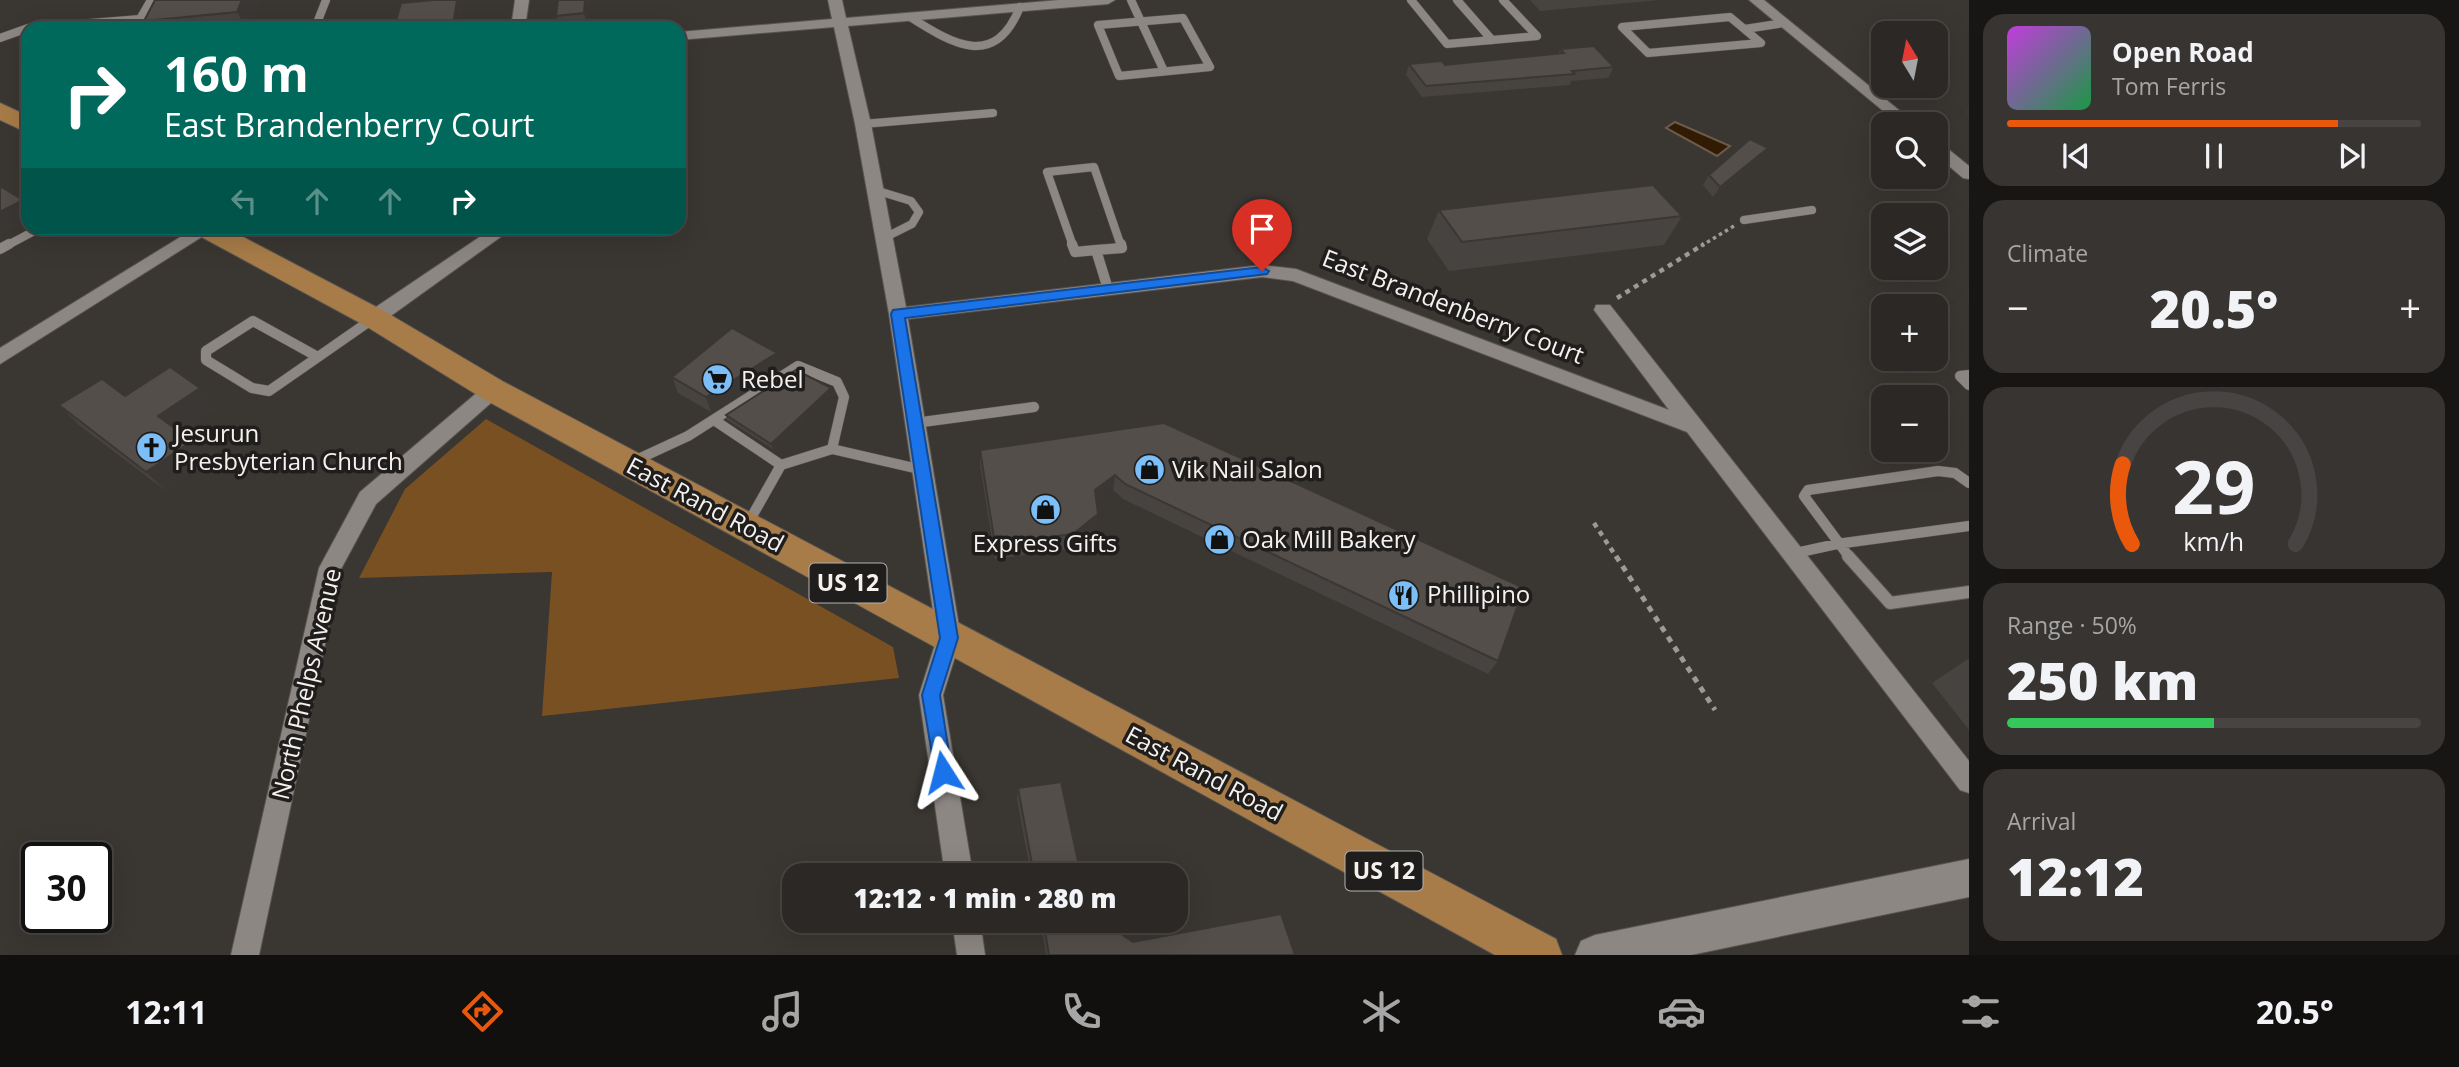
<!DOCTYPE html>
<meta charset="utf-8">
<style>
:root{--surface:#2c2826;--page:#383432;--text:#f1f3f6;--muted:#a6a6a7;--line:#484443;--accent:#ea580c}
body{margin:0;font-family:"Open Sans",sans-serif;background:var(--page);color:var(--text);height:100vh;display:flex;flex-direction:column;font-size:26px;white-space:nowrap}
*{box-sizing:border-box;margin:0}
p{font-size:23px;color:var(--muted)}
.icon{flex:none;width:38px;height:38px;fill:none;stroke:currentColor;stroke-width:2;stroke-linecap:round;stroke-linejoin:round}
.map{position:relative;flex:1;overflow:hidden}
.drawer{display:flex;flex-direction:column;gap:14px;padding:14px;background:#181615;width:490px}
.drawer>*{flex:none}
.guide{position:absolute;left:21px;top:21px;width:665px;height:214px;border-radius:21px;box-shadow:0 7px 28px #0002,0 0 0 2px var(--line);background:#00695c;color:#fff;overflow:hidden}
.needle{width:46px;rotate:350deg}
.fabs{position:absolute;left:1871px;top:21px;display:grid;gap:14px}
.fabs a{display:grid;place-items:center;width:77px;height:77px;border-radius:14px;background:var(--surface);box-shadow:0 7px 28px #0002,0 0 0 2px var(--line);font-size:35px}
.speed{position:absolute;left:21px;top:842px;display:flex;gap:14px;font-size:35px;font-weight:700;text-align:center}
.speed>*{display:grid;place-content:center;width:91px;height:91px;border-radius:50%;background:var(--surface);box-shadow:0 7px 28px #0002,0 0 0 2px var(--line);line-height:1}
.speed .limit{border:4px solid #111;border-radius:10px;background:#fff;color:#111}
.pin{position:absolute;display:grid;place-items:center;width:60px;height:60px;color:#fff;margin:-72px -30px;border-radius:50% 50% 50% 0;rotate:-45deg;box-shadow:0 0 7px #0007}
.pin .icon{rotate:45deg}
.me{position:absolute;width:77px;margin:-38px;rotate:351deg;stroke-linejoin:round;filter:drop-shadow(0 0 5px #0008)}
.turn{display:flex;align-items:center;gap:24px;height:147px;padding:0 28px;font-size:32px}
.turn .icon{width:91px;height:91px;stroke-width:2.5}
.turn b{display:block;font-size:49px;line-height:60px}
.lanes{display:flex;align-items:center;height:66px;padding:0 28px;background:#0003;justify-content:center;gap:35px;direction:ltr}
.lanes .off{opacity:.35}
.big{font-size:52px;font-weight:800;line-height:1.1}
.drawer .widget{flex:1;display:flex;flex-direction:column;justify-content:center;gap:10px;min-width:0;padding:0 24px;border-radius:21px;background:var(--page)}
.drawer .dial{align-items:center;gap:0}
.dial svg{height:182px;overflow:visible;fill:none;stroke:var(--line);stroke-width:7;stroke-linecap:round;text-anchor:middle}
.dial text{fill:var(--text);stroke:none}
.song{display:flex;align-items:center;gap:21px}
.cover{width:84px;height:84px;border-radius:10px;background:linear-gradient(135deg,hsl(290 70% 55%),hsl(140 70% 35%))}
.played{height:7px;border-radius:4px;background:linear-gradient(90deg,var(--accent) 80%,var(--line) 80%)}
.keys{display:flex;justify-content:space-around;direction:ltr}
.heat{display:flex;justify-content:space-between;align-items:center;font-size:38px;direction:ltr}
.charge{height:10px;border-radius:5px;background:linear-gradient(90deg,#34c759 50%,var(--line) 0)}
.trip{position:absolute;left:782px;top:863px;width:406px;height:70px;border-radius:21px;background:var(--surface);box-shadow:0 7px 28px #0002,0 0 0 2px var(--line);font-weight:800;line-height:70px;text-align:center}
.dock{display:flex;height:112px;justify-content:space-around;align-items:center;background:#12100f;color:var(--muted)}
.dock .icon{width:49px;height:49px}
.dock .on{color:var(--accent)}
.dock b{font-size:32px;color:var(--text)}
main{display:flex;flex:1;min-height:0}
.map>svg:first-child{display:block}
</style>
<main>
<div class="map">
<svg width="1969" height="955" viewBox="0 0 1969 955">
<rect width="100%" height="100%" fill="#3a3632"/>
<!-- green -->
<path fill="#795022" d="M 486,419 L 893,647 L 899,678 L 542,716 L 552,572 L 359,578 L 405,489 Z"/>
<!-- water -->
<path fill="#311b03" stroke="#6c5b4a" stroke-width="2" d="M 1675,122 L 1730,146 L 1717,156 L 1666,128 Z"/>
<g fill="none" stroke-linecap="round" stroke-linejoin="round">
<defs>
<path id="service-far2" d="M 1131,0 L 1164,71
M 1411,0 L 1447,44 L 1537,36 L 1503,0
M 1457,0 L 1492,40
M 910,17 C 954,45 995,69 1020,7
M 1730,17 L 1761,43 L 1648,53 L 1622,27 Z
M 1183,18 L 1210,67 L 1119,76 L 1098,25 Z
M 30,28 L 140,19 L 151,0
M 315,28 L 326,0
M 1745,29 L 1784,23
M 0,38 L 28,28
M 863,124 L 993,113
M 875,190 L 911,201 L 919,212 L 912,224 L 884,238
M 1744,220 L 1812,210
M 6,246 L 40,228
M 1073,246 L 1047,172 L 1094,167 L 1121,246"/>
<path id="service-far1" d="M 1072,244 L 1075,252 L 1096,250
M 0,249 L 9,244
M 1096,250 L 1108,289
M 1096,250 L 1122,248 L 1121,244
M 253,321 L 318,357 L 269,391 L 252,388 L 206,360 L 206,351 Z
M 318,357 L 374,318
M 1969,375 L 1960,376 L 1969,385
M 714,420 L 781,465
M 915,423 L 1034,407
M 634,461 L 688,436 L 798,366 L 837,382 L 844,397 L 832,449 L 923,470
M 747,525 L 781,465 L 832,449
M 1791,554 L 1837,544 L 1969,526
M 1850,558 L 1804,496 L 1808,490 L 1938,471 L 1955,473 L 1969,483"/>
<path id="service" d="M 1848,556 L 1890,603 L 1969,592"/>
<path id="minor" d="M 515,0 L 529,0 L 525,28 L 511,28 Z
M 828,0 L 842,0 L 846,18 L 1059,0 L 1115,0 L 1108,4 L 848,26 L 871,124 L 906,307 L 1262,265 L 1296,269 L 1669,410 L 1594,310 L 1596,305 L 1610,305 L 1969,761 L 1969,793 L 1960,790 L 1687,432 L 1293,281 L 1262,277 L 908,319 L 961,638 L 943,695 L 973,875 L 945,875 L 919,695 L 937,638 L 889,314 L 855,124 L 834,27 L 679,40 L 679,32 L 832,19 Z
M 1749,0 L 1764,0 L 1916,124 L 1899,124 Z
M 1936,142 L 1942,144 L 1969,166 L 1969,179 L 1963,178 L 1936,155 Z
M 195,228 L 216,228 L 0,364 L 0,348 Z
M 493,228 L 513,228 L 381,323 L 367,323 L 365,318 L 367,313 Z
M 493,383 L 500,385 L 503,390 L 500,395 L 376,504 L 341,569 L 259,955 L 231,955 L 319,568 L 360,492 L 486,385 Z
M 952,920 L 980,920 L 985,955 L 957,955 Z"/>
<path id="secondary" d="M 1969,859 L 1969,897 L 1691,955 L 1575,955 L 1581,941 L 1595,935 Z"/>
<path id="primary" d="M 0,103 L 28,116 L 28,133 L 0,120 Z
M 193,228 L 226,228 L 384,311 L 504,382 L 1556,939 L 1562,955 L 1495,955 L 482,398 L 364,325 L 196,234 Z"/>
</defs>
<!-- service-far2 casing -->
<use href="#service-far2" stroke="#585451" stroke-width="9"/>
<!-- service-far1 casing -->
<use href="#service-far1" stroke="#585451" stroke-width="11"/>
<!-- service casing -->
<use href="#service" stroke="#585451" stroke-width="14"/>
<!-- minor casing -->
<use href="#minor" stroke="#585451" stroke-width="2"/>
<!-- secondary casing -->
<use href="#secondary" stroke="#585451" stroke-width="2"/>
<!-- primary casing -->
<use href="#primary" stroke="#585451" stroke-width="2"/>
<!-- path-far2 -->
<path stroke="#9c9996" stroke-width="3.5" stroke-dasharray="3.5 3.5" stroke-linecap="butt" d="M 1701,246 L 1734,226"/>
<!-- path-far1 -->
<path stroke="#9c9996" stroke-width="4.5" stroke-dasharray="5 5" stroke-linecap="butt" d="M 1617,298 L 1704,244
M 1594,523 L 1617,558"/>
<!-- path -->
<path stroke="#9c9996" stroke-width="5" stroke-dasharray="6 6" stroke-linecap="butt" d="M 1616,556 L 1715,710"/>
<!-- service-far2 -->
<use href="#service-far2" stroke="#8c8783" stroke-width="8"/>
<!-- service-far1 -->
<use href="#service-far1" stroke="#8c8783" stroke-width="10"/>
<!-- service -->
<use href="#service" stroke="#8c8783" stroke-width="12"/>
<!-- minor -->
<use href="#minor" fill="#8c8783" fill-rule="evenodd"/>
<!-- secondary -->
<use href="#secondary" fill="#8c8783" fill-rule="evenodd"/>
<!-- primary -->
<use href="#primary" fill="#a77c48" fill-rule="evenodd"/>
</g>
<!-- wall -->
<path fill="#474340" d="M 261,0 L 250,28 L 148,28 L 144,21 Z
M 434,0 L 460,28 L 394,28 Z
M 589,0 L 587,24 L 559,26 L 556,16 Z
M 1530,0 L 1660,0 L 1540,11 Z
M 1560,49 L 1614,67 L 1608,78 L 1571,81 L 1570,85 L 1422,97 L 1406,75 L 1409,64 L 1445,65 L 1558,54 Z
M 1768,148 L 1761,158 L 1713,197 L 1703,185 L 1709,175 Z
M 1439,210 L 1682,216 L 1664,245 L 1449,271 L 1427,239 Z
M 781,368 L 711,412 L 678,393 L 672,377 Z
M 200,388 L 217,408 L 181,433 L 210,460 L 166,491 L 79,425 L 59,405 L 125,396 Z
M 831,393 L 773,449 L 727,420 L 726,415 Z
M 1164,423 L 1498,661 L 1488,674 L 1123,499 L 1113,490 L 1096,503 L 1096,528 L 1071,549 L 995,559 L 980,465 L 980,450 Z
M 1968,659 L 1969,659 L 1969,730 L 1932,683 Z
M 1018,788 L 1081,875 L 1031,875 L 1017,800 Z
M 1040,920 L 1100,920 L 1133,942 L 1295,955 L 1046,955 Z"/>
<!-- shaded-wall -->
<path fill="#3a3734" d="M 242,0 L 261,0 L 250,28 L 246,28 L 237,12 Z
M 457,0 L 465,0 L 460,28 L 454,28 L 453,25 Z
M 585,0 L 589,0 L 587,24 L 584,13 Z
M 1768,148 L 1761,158 L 1713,197 L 1720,187 Z
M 23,200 L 28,206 L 28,220 L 0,236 L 0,212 Z
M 777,353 L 781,368 L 711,412 L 706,397 Z
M 200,388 L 217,408 L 176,436 L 158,416 Z
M 831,388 L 831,393 L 773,449 L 771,444 Z
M 192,441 L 210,460 L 166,491 L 146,472 Z
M 1115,475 L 1113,490 L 1093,505 L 1095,490 Z
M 1098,514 L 1096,528 L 1071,549 L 1073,534 Z"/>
<!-- building -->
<path fill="#534e4a" stroke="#3a3734" stroke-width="2" d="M 155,0 L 242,0 L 237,12 L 144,21 Z
M 434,0 L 457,0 L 453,25 L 423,28 L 394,28 L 401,3 Z
M 558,0 L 585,0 L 584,13 L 556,16 Z
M 1594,46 L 1614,67 L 1572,71 L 1575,74 L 1426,86 L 1409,64 L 1442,61 L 1445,65 L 1564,53 L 1560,49 Z
M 1750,139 L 1768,148 L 1720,187 L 1709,175 Z
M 1653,185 L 1682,216 L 1462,242 L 1439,210 Z
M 0,186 L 23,200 L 0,212 Z
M 732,328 L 777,353 L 706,397 L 672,377 Z
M 170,367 L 200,388 L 158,416 L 192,441 L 146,472 L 59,405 L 102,379 L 125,396 Z
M 796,370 L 831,388 L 771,444 L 726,415 Z
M 1164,423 L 1524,588 L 1498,661 L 1125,484 L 1115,475 L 1095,490 L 1098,514 L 1073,534 L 995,544 L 980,450 Z
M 1061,782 L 1081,875 L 1034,875 L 1018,788 Z
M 1281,914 L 1295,955 L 1049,955 L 1043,920 L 1100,920 L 1133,942 Z"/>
<!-- route -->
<path fill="#1a73e8" stroke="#114b97" stroke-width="2" d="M 1262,267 L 1269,271 L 1267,274 L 905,318 L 958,638 L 940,695 L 952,772 L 950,778 L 943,781 L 936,778 L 922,695 L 940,638 L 891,314 L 893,310 Z"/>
<!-- icons -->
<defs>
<symbol id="supermarket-disc" viewBox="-11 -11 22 22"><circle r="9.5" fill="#7bbef8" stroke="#201e1c"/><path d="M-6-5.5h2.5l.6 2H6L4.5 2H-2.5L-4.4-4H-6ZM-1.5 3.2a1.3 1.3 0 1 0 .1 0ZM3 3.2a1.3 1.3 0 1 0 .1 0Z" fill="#111"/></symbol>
<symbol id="church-disc" viewBox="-11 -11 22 22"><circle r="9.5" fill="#7bbef8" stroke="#201e1c"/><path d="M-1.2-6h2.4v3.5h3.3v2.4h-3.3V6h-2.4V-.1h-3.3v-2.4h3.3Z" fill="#111"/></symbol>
<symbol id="shop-disc" viewBox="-11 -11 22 22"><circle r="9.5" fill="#7bbef8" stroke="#201e1c"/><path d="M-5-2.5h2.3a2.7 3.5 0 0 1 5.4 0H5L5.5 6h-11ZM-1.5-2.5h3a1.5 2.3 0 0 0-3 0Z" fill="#111"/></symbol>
<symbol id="restaurant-disc" viewBox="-11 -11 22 22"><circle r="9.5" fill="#7bbef8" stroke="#201e1c"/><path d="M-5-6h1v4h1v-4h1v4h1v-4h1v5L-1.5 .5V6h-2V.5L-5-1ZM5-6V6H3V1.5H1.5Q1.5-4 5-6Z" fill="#111"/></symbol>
</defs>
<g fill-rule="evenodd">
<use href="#supermarket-disc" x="700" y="362" width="35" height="35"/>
<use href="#church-disc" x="134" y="430" width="35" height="35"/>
<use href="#shop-disc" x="1132" y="452" width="35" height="35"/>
<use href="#shop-disc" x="1028" y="492" width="35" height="35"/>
<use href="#shop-disc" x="1202" y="522" width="35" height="35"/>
<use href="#restaurant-disc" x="1386" y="578" width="35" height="35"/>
</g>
<g text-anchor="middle" stroke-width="7" stroke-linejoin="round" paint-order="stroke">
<!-- shield labels -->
<g fill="#201e1c" stroke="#b4b2b0" stroke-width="2">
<rect x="809.5" y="563.5" width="77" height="39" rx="5"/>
<rect x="1345.5" y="851.5" width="77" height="39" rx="5"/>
</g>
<g font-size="23" font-weight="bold" fill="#f4f1ef">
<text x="848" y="591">US 12</text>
<text x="1384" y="879">US 12</text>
</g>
<!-- street labels -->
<g font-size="24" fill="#f4f1ef" stroke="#201e1c">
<text transform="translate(1453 307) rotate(21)" y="8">East Brandenberry Court</text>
<text transform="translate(705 505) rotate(28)" y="8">East Rand Road</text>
<text transform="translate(307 684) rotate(-77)" y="8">North Phelps Avenue</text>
<text transform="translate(1204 774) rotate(28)" y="8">East Rand Road</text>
</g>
<!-- poi labels -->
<g font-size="24" fill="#f4f1ef" stroke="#201e1c" text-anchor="start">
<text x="741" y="388">Rebel</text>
<text x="174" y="442">Jesurun<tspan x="174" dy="28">Presbyterian Church</tspan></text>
<text x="1172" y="478">Vik Nail Salon</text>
<text x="1242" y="548">Oak Mill Bakery</text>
<text x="1045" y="552" text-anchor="middle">Express Gifts</text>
<text x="1427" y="603">Phillipino</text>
</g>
</g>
</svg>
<div class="fabs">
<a><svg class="needle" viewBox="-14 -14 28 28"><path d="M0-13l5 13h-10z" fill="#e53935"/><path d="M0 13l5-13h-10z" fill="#a6a6a7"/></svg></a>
<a><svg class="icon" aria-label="search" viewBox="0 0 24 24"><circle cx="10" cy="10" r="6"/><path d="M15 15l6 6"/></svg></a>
<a><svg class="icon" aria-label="layers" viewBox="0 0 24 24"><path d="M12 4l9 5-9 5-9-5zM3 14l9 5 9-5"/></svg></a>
<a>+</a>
<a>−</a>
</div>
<div class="speed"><div class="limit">30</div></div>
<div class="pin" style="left:1262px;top:271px;background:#d93025"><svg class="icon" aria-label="arrive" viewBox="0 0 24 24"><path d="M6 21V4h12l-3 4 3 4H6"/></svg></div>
<svg class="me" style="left:943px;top:772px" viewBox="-20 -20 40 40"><path d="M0-17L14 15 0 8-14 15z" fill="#1a73e8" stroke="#fff" stroke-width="4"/></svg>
<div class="trip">12:12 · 1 min · 280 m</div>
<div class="guide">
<div class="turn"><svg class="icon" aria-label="right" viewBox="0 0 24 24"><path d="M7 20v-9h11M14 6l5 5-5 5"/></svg><div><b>160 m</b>East Brandenberry Court</div></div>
<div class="lanes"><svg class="icon off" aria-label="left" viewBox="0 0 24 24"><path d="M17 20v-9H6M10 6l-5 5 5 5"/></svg><svg class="icon off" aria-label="ahead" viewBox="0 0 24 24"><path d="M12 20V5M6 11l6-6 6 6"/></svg><svg class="icon off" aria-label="ahead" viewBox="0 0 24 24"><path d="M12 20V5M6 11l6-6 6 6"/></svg><svg class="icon" aria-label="right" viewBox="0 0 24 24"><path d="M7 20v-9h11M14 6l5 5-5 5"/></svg></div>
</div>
</div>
<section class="drawer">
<div class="widget">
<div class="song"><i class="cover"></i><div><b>Open Road</b><p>Tom Ferris</p></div></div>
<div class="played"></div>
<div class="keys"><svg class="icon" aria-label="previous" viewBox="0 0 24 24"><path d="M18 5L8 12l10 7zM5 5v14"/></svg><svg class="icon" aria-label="pause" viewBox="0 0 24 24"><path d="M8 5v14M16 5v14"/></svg><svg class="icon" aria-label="next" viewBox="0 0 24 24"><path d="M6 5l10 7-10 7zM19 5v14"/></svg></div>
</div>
<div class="widget"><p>Climate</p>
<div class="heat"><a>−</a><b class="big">20.5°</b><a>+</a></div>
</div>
<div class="widget dial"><svg viewBox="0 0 100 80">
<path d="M14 69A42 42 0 1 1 86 69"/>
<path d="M14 69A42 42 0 0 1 10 34" stroke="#ea580c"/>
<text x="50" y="56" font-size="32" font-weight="700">29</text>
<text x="50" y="72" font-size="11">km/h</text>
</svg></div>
<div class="widget"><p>Range · 50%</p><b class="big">250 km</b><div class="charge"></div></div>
<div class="widget"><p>Arrival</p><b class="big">12:12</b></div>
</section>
</main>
<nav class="dock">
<b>12:11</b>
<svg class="icon on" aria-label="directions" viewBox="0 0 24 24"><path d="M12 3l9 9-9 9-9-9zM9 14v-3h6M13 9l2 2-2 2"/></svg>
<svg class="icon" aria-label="music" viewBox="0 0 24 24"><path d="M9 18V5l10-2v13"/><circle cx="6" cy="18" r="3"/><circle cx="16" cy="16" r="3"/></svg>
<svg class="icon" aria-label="phone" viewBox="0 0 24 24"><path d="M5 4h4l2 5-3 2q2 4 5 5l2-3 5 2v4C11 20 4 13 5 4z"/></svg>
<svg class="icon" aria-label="climate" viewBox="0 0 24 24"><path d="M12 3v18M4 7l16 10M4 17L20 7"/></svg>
<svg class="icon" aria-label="car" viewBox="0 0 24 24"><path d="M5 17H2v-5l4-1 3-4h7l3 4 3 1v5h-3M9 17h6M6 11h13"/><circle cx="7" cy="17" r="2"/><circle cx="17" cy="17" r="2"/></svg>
<svg class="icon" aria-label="filters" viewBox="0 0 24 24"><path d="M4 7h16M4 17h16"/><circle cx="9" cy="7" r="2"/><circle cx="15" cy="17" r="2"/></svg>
<b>20.5°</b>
</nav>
